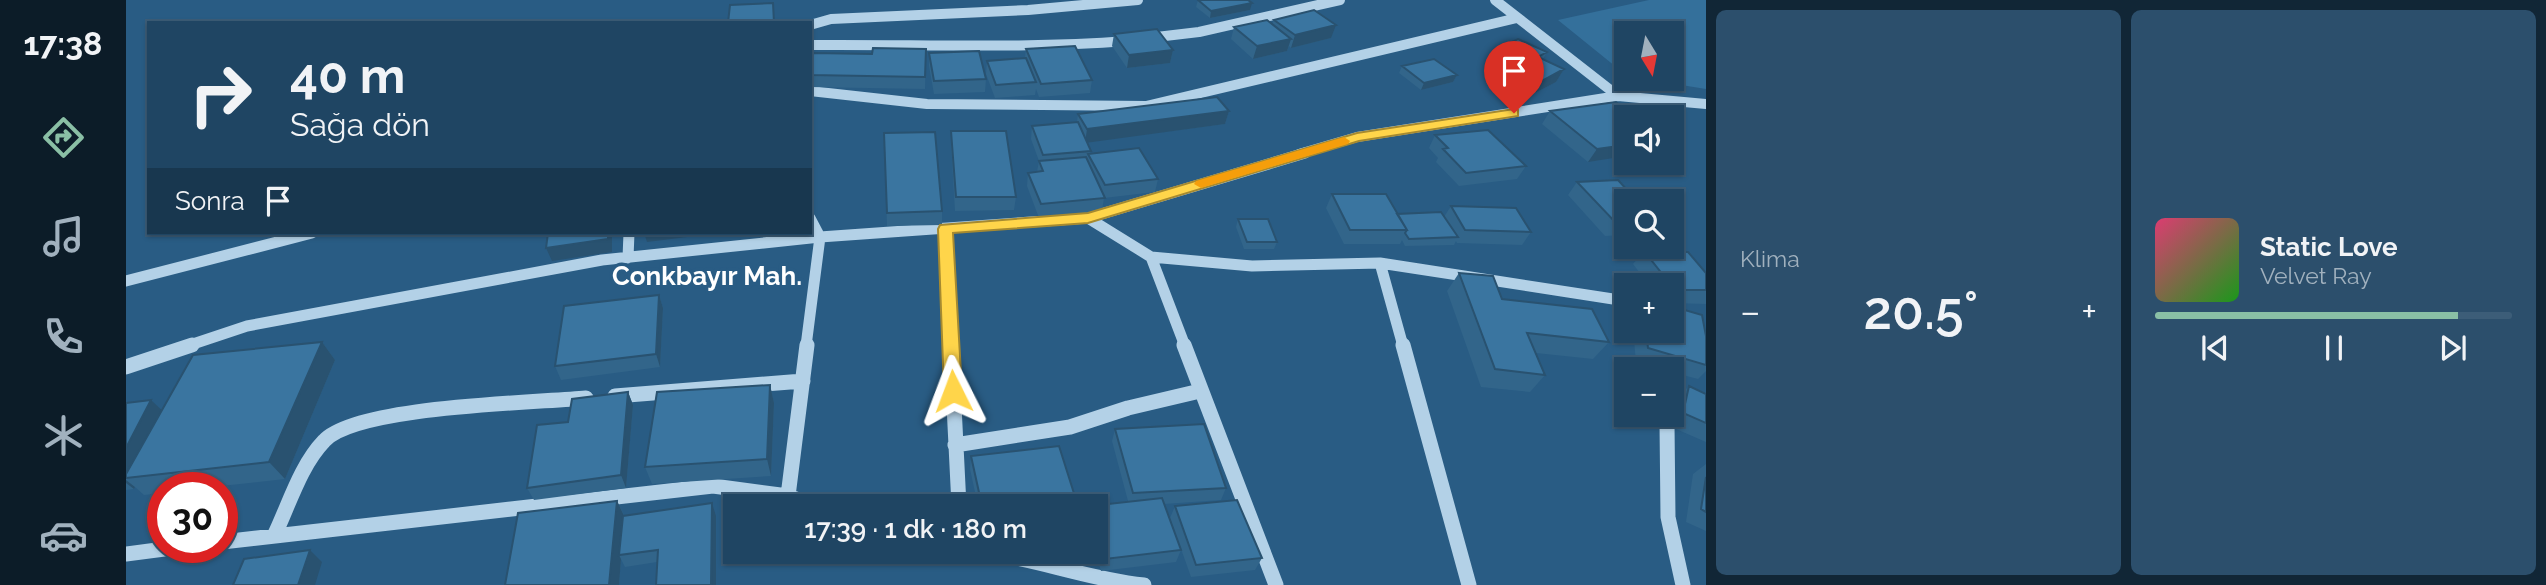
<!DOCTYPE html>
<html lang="tr">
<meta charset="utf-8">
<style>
:root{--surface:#1f4563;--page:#2c4f6c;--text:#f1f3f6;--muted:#a1b1be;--line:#3c5d78;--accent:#8abfa5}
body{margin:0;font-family:Raleway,sans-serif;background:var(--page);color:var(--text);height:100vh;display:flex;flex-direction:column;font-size:26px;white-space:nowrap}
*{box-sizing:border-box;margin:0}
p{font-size:23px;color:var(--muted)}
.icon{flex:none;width:38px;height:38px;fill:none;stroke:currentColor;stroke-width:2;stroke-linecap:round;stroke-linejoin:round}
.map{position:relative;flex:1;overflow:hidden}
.side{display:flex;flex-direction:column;gap:10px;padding:10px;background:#112636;width:840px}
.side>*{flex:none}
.guide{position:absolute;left:21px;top:21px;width:665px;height:214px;border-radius:0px;box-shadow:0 2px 5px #0004,0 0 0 2px var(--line);background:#1f4563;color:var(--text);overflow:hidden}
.needle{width:46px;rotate:170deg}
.tools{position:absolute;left:1488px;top:21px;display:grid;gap:14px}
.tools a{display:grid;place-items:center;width:70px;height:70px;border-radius:0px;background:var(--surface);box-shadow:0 2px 5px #0004,0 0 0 2px var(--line);font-size:35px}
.speed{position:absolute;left:21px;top:472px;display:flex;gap:14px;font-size:35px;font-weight:700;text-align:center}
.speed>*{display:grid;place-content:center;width:91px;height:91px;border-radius:50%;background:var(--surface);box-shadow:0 2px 5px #0004,0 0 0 2px var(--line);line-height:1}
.speed .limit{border:10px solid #d22;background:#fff;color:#111}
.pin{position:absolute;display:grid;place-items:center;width:60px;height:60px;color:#fff;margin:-72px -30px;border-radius:50% 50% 50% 0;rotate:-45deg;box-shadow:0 0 7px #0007}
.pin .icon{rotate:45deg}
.me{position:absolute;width:77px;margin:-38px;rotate:357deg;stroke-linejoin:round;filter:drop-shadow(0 0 5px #0008)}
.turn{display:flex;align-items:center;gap:24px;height:147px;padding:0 28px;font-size:32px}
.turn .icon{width:91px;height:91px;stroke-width:2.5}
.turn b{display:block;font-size:49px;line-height:60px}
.then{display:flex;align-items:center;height:66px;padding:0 28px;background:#0003;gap:14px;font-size:26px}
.big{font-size:52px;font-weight:600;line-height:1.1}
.side .widget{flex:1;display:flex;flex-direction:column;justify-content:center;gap:10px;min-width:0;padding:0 24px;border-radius:10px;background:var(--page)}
.song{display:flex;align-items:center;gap:21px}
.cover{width:84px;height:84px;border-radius:10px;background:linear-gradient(135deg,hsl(340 70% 55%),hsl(120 70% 35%))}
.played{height:7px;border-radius:4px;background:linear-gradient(90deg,var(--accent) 85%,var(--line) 85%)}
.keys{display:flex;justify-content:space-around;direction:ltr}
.heat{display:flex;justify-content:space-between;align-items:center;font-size:38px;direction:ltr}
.side .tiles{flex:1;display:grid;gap:10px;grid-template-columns:repeat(2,1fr)}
.trip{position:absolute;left:597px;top:494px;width:385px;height:70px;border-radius:0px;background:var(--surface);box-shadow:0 2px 5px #0004,0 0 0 2px var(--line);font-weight:600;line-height:70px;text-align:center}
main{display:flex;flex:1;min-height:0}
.menu{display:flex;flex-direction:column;width:126px;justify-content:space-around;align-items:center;background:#0c1c28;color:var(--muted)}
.menu .icon{width:49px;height:49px}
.menu .on{color:var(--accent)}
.menu b{font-size:32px;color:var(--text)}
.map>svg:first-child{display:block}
</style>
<main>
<nav class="menu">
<b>17:38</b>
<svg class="icon on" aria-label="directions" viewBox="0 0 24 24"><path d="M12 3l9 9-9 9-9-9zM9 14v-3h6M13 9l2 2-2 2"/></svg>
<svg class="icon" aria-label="music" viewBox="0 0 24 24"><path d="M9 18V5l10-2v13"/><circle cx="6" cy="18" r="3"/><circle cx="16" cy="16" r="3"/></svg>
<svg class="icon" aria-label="phone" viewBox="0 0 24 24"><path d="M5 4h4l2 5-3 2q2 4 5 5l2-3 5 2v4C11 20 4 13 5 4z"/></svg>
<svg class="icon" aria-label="climate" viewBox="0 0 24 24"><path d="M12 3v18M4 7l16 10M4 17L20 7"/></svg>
<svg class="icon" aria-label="car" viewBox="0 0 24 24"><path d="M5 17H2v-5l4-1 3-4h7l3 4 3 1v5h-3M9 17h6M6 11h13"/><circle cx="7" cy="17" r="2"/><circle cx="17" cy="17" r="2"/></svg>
</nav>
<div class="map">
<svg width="1580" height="585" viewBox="0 0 1580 585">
<rect width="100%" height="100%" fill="#295c84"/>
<!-- green -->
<path fill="#34709b" d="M 1523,0 L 1580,0 L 1580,89 L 1518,79 L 1545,79 L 1545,33 L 1500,33 L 1500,75 L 1432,20 Z"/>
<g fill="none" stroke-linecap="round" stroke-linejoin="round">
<!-- minor-far2 -->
<path stroke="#b3d1e7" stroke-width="10" d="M 1369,0 L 1492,96
M 684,25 L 705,19 L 902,10 L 1012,0
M 1022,38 L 1073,32 L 1214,0
M 684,45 C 790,44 896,49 1001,41
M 684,91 L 801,104 L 1020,106 L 1391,18
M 1173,154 L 1231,137 L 1492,96 L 1580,104"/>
<!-- minor-far1 -->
<path stroke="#b3d1e7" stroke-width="11" d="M 962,218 L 1179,153
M 820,229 L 826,346
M 1025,257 L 1059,346
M 502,258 L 503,233
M 1254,263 L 1277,346
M 0,281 L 186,233
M 61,346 L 121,326 L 476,260 L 694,237 L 962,218 L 1025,257 L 1126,266 L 1254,263 L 1500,301
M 680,346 L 694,237 L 684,218"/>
<!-- minor -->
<path stroke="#b3d1e7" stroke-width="15" d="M 825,345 L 833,506
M 1058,345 L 1150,585
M 1277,345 L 1343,585
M 0,367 L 66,345
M 489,396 L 677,381
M 1541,424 L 1542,517 L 1557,585
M 829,445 L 944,427 L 1002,408 L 1074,391
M 662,496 L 681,345
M 148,536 C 163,505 174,466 198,441 C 230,406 407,403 460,398
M 96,542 L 587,486 L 662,496 L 689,506
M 851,551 C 908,558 961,579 1018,585
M 0,554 L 46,548"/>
</g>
<!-- wall -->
<path fill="#32658a" d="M 1072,0 L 1124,10 L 1084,18 L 1070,7 Z
M 1148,20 L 1205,38 L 1165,48 L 1163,46 L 1161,51 L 1127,59 L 1105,39 L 1108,27 L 1146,24 Z
M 988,34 L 1047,50 L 1044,63 L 1001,68 L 986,46 Z
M 800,49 L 799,89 L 684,87 L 684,67 L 746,54 Z
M 900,49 L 966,80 L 964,93 L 913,97 L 910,89 L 909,95 L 869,98 L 860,74 L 861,61 L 899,58 Z
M 1369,50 L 1421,52 L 1417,59 L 1438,69 L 1430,82 L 1409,93 L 1385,82 L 1389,76 L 1362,63 Z
M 803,53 L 860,79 L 859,92 L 808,94 L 803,66 Z
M 1276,66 L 1331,75 L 1327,82 L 1295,90 L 1273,73 Z
M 1103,111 L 1099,124 L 961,142 L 965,151 L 964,153 L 1032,179 L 1029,192 L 978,198 L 976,211 L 913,218 L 901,186 L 902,173 L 911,172 L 913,161 L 905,139 L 906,126 L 951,122 L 952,114 Z
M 1424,111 L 1511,117 L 1462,162 L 1416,124 Z
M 825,131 L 890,197 L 888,210 L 829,211 L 825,144 Z
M 758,133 L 816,211 L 816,225 L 761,226 Z
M 1309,135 L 1400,166 L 1391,179 L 1333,186 L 1310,162 L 1312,158 L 1303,148 Z
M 1451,182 L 1500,201 L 1500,235 L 1479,236 L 1442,195 Z
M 1206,194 L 1271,214 L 1318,217 L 1325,206 L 1405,232 L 1396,245 L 1331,243 L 1330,241 L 1328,245 L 1279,246 L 1276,240 L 1274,244 L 1218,244 L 1200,208 Z
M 1545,209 L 1556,220 L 1545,232 Z
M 1112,219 L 1151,242 L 1148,249 L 1118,249 L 1110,227 Z
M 1518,251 L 1580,273 L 1580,304 L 1545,303 L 1545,285 L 1523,285 L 1507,264 Z
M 1333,273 L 1376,299 L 1483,342 L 1467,359 L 1410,353 L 1419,375 L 1404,392 L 1355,387 L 1321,291 Z
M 533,295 L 537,308 L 534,367 L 435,380 L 429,366 Z
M 1507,331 L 1545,331 L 1580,336 L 1580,371 L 1572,379 L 1545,372 L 1545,369 L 1537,369 L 1510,361 Z
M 196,342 L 209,360 L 159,479 L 77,488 L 37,488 L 37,493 L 18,495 L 9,487 L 8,489 L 0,490 L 0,403 L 36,410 Z
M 644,385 L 648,403 L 645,476 L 526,484 L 519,467 Z
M 1563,386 L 1580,394 L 1580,442 L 1543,426 L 1549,400 Z
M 502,392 L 507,405 L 500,488 L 408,500 L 401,488 L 442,422 Z
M 989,429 L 1100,488 L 1095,500 L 1038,504 L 1055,550 L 1050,562 L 975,571 L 969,551 L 970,506 L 1002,501 L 986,441 Z
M 845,456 L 952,506 L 852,506 L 844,469 Z
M 1580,464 L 1580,531 L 1560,522 L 1567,474 Z
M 491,501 L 498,515 L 590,516 L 531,562 L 499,567 L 495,559 L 493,585 Z
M 1049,506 L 1136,558 L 1129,570 L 1065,577 L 1044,518 Z"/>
<!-- shaded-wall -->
<path fill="#295270" d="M 1126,3 L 1124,10 L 1084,18 L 1085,11 Z
M 1210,25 L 1205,38 L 1165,48 L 1169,35 Z
M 1165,39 L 1161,51 L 1127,59 L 1131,46 Z
M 1047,50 L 1044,63 L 1001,68 L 1003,55 Z
M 1438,69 L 1430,82 L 1409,93 L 1416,81 Z
M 1331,75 L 1327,82 L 1295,90 L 1298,83 Z
M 1103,111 L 1099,124 L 959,143 L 961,129 Z
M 1500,145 L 1500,156 L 1462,162 L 1471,149 Z
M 482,233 L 486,233 L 486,252 L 426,261 L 420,248 Z
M 518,233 L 561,233 L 561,237 L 521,242 Z
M 533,295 L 537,308 L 534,367 L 530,354 Z
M 196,342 L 209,360 L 159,479 L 143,462 Z
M 644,385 L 648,403 L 645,476 L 641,459 Z
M 502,392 L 507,405 L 500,488 L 495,475 Z
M 25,400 L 43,417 L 0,478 L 0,448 Z
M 0,480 L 9,487 L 8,489 L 0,483 Z
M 491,501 L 499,518 L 493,555 L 495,559 L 493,585 L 483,585 Z
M 586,503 L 590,516 L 590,585 L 585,585 Z
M 184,550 L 196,562 L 189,585 L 172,585 Z"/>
<!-- building -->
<path fill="#3a75a0" stroke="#295270" stroke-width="2" d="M 1072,0 L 1122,0 L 1126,3 L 1085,11 Z
M 647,3 L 648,23 L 602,23 L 604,5 Z
M 1188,10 L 1210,25 L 1169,35 L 1148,20 Z
M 1141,20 L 1165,39 L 1131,46 L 1108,27 Z
M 1031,29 L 1047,50 L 1003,55 L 988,34 Z
M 1392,39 L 1421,52 L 1412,57 L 1438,69 L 1416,81 L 1393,69 L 1400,65 L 1369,50 Z
M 949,46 L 966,80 L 915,84 L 900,49 Z
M 747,48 L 800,49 L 799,77 L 684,75 L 684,67 L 687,53 L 746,54 Z
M 853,51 L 860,79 L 808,81 L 803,53 Z
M 900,58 L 910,82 L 870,85 L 861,61 Z
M 1308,59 L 1331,75 L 1298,83 L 1276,66 Z
M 1091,97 L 1103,111 L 961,129 L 952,114 Z
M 1490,102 L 1511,117 L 1500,117 L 1500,145 L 1471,149 L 1424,111 Z
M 952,122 L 965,151 L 917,155 L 906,126 Z
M 1362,130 L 1400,166 L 1340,173 L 1317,149 L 1322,148 L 1309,135 Z
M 825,131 L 880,131 L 890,197 L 830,197 Z
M 809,132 L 816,211 L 761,213 L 758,133 Z
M 1013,148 L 1032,179 L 979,185 L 962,154 Z
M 960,157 L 979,198 L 915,204 L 902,173 L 917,171 L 913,161 Z
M 1492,180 L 1502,191 L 1525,190 L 1537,201 L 1500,201 L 1500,222 L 1490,223 L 1451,182 Z
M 1206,194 L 1260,194 L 1281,230 L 1224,230 Z
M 1325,206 L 1390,208 L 1405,232 L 1339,230 Z
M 1545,209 L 1556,220 L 1545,220 Z
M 1315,212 L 1332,237 L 1283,239 L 1279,233 L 1281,230 L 1271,214 Z
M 1112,219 L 1142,219 L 1151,242 L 1121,242 Z
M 422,233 L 482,233 L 482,239 L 420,248 Z
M 1518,251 L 1562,252 L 1580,273 L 1580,290 L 1549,290 Z
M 1333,273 L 1367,276 L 1376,299 L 1466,309 L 1483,342 L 1401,333 L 1419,375 L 1369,369 Z
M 533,295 L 530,354 L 429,366 L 438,306 Z
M 1545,306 L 1576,315 L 1580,336 L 1580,365 L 1522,348 L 1520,331 L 1545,331 Z
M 196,342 L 143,462 L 0,478 L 0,474 L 67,355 Z
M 644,385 L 641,459 L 519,467 L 531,392 Z
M 1563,386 L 1580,394 L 1580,423 L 1557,413 Z
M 502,392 L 495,475 L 401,488 L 411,425 L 442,422 L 446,399 Z
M 25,400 L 0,448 L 0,403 Z
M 1078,424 L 1100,488 L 1007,493 L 989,429 Z
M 933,446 L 952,506 L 856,506 L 845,456 Z
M 1580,477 L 1580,512 L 1575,509 Z
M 1036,498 L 1055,550 L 979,559 L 970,527 L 970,506 L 964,506 Z
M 1111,500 L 1136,558 L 1070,565 L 1049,506 Z
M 491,501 L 483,585 L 379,585 L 392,513 Z
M 586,503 L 585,585 L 530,585 L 532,550 L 493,555 L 497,516 Z
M 184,550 L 172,585 L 107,585 L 118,559 Z"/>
<!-- route -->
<path fill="#ffd54a" stroke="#a68a30" stroke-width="2" d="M 1388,109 L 1392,110 L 1392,116 L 1233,141 L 962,223 L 827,233 L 836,391 L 833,396 L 821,396 L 818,391 L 812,229 L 814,225 L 962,213 L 1231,133 Z"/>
<!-- slow -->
<path fill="#f59e0b" d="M 1218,137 L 1224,141 L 1222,144 L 1075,188 L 1068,184 L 1070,181 Z"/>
<g text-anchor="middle" stroke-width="7" stroke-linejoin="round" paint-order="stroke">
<!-- district labels -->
<g font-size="26" font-weight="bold" fill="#fff" stroke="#295c84">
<text x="581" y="285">Conkbayır Mah.</text>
</g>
</g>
</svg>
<div class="tools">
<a><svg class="needle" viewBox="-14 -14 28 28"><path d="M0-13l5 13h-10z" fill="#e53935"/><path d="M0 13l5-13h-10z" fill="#a1b1be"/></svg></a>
<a><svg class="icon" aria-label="sound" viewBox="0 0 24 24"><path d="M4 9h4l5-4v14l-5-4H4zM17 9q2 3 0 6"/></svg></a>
<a><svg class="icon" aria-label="search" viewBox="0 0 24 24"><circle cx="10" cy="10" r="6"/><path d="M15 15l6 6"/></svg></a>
<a>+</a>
<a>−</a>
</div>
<div class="speed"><div class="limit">30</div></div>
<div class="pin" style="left:1388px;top:113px;background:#d93025"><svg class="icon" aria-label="arrive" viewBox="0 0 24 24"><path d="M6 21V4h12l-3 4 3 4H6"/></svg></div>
<svg class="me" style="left:827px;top:391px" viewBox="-20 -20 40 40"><path d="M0-17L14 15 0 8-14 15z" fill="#ffd54a" stroke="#fff" stroke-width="4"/></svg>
<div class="trip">17:39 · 1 dk · 180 m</div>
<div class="guide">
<div class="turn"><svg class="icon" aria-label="right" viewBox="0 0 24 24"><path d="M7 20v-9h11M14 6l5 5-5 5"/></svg><div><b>40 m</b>Sağa dön</div></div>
<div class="then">Sonra<svg class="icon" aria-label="arrive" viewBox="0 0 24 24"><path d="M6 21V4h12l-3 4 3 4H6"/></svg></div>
</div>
</div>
<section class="side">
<div class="tiles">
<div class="widget"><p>Klima</p>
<div class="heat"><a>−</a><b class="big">20.5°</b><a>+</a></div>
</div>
<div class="widget">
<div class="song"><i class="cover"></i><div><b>Static Love</b><p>Velvet Ray</p></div></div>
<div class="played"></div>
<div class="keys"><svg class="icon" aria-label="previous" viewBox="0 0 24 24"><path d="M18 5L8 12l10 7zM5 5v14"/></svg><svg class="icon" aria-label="pause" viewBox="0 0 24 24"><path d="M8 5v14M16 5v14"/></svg><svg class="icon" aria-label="next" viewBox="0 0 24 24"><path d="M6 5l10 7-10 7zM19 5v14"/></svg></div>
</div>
</div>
</section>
</main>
